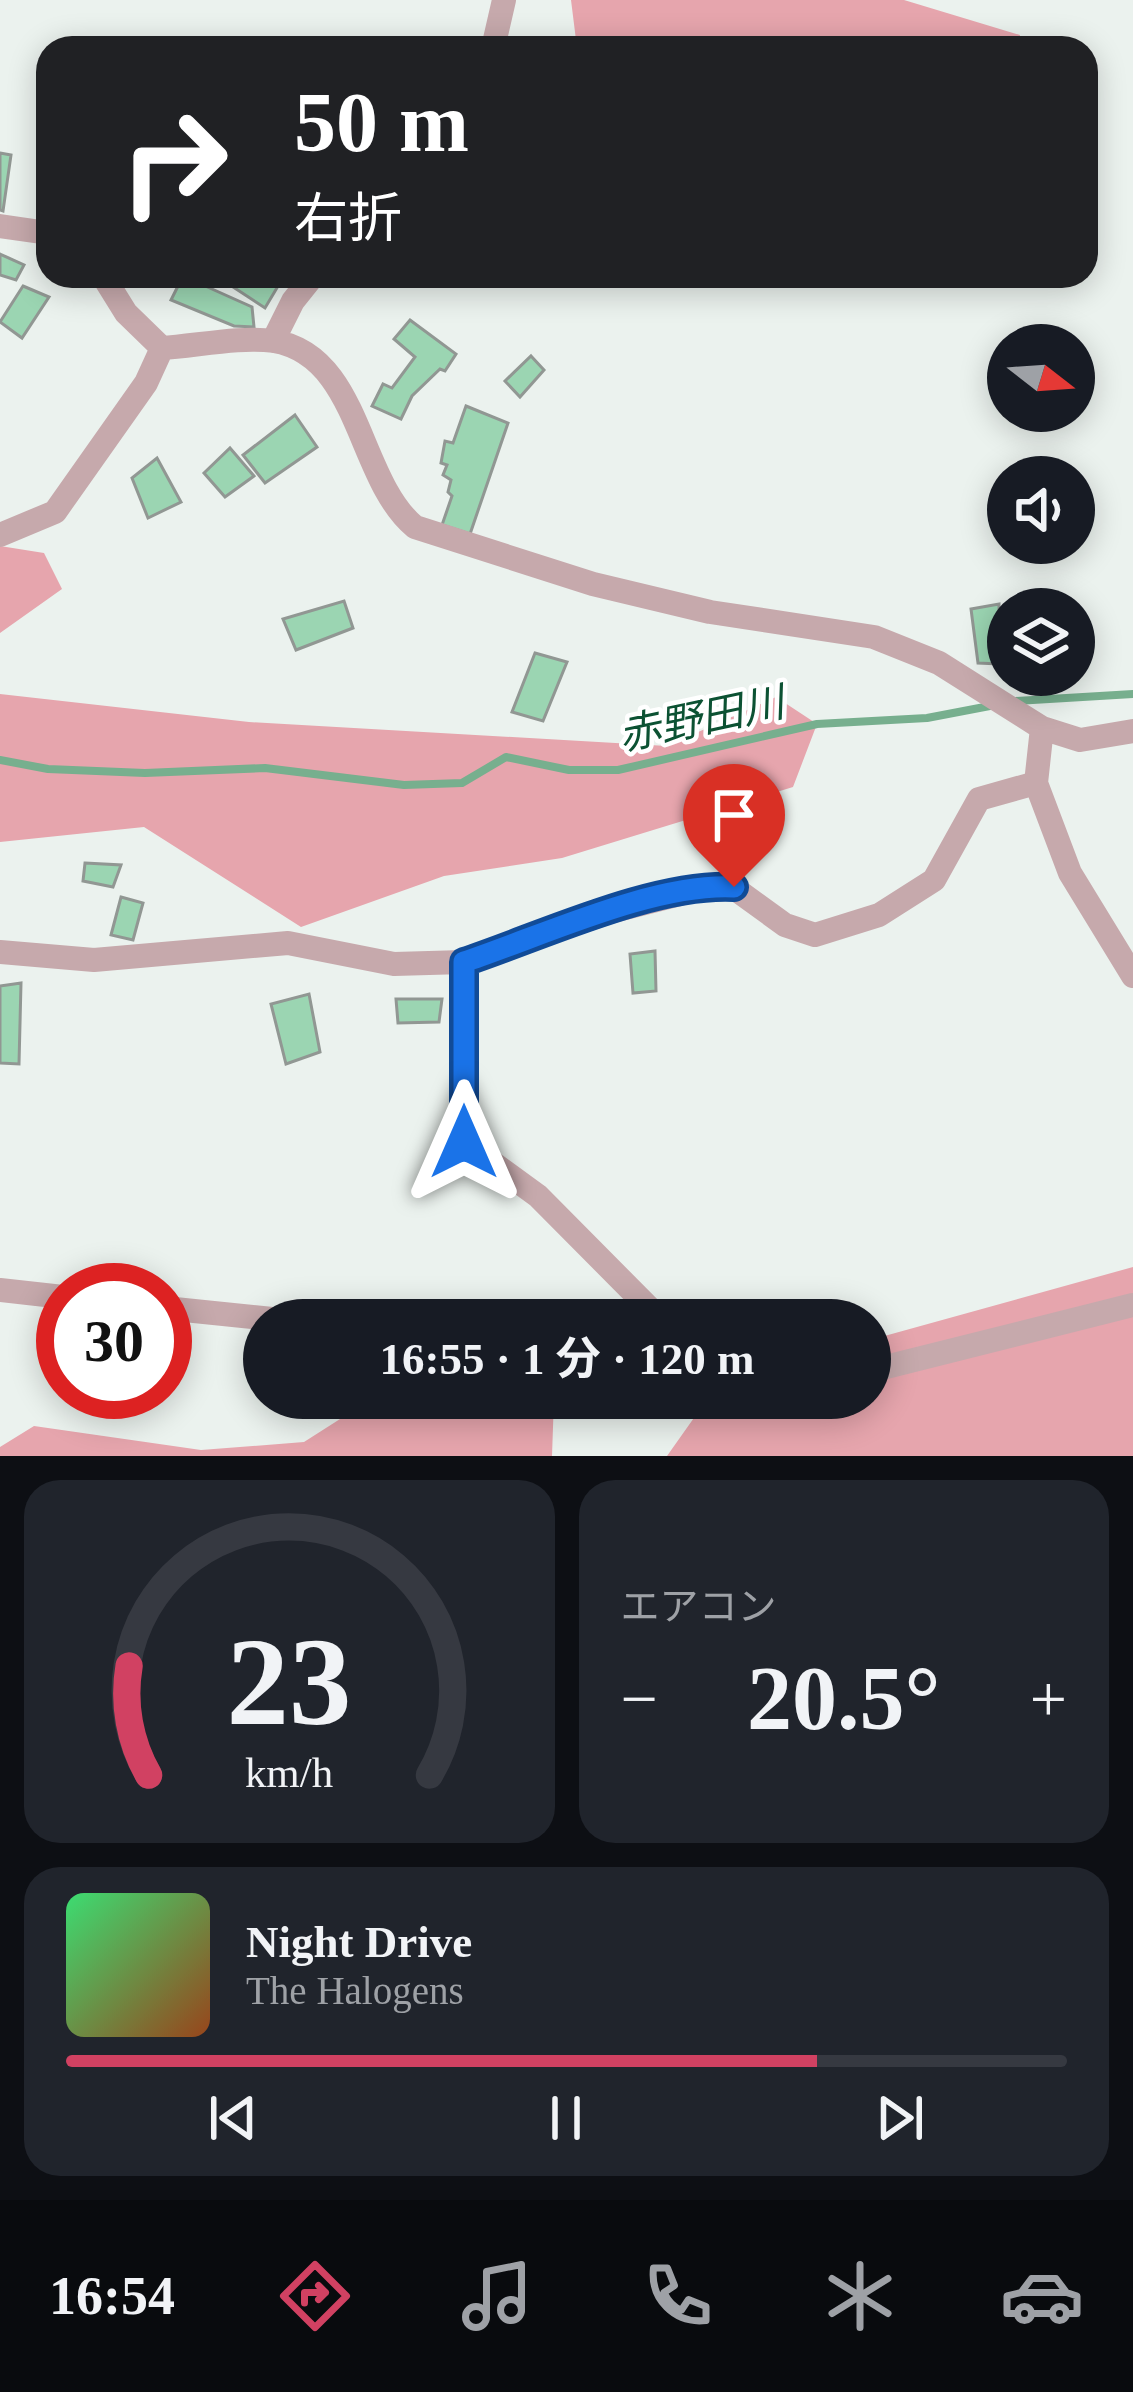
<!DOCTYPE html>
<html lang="ja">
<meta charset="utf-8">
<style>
:root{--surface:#171b24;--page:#20242c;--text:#f1f3f6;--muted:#9ea1a6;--line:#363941;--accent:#d14162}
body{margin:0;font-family:"Times New Roman","Noto Sans JP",serif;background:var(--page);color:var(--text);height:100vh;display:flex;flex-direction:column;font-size:45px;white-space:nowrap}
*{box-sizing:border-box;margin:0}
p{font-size:39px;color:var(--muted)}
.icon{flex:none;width:66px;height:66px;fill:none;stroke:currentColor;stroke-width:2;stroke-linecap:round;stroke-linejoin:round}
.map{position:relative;height:1456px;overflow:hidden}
.details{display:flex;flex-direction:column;gap:24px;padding:24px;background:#0d0f14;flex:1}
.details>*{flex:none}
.banner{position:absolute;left:36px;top:36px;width:1062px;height:252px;border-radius:36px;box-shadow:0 6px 30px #0003;background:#202124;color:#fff;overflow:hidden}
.needle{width:78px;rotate:107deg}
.tools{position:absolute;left:987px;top:324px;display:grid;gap:24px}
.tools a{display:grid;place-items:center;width:108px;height:108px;border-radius:50%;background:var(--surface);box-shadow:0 6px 30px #0003;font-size:60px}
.speed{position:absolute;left:36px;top:1263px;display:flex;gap:24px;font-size:60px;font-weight:700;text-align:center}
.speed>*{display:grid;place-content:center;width:156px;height:156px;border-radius:50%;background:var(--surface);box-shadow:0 6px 30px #0003;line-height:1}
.speed .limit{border:18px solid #d22;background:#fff;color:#111}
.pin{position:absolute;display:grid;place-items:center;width:102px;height:102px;color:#fff;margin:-123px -51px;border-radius:50% 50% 50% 0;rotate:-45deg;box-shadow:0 0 12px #0007}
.pin .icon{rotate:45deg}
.me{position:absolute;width:132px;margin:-66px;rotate:0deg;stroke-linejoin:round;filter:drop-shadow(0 0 9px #0008)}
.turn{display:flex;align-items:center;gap:42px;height:252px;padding:0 60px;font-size:54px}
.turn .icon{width:156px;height:156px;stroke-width:2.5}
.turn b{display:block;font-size:84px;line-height:102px}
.big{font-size:90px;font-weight:700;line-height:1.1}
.details .card{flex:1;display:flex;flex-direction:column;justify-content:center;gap:18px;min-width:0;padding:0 42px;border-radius:36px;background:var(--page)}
.details .dial{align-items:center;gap:0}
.dial svg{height:312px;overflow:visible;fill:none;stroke:var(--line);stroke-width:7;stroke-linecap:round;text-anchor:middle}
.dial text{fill:var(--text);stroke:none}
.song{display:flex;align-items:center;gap:36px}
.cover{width:144px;height:144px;border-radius:18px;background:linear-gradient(135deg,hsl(140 70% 55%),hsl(20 70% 35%))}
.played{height:12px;border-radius:6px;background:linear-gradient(90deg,var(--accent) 75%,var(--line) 75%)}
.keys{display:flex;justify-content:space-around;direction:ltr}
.heat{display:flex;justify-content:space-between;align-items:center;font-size:66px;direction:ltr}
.details .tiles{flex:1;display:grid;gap:24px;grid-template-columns:1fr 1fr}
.card:last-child{grid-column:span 2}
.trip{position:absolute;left:243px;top:1299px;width:648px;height:120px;border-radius:60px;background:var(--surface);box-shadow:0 6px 30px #0003;font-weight:700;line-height:120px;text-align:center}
.tab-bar{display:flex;height:192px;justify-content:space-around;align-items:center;background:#090b0e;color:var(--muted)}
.tab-bar .icon{width:84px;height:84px}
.tab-bar .on{color:var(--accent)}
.tab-bar b{font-size:54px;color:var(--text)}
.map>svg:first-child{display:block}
</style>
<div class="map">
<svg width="1133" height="1456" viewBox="0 0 1133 1456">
<rect width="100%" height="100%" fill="#ebf2ee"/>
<!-- forest -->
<path fill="#e6a5ad" d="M 571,0 L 904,0 L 1020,35 L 1018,48 L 577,48 Z
M 0,546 L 44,553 L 62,589 L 0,633 Z
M 0,694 L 249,722 L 667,746 L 776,697 L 817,724 L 793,787 L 562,858 L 444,876 L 301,927 L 144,827 L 0,842 Z
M 1133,1267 L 1133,1456 L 667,1456 L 708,1398 L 870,1398 L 870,1340 Z
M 373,1398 L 554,1398 L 552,1456 L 0,1456 L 0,1447 L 34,1426 L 201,1450 L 304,1442 Z"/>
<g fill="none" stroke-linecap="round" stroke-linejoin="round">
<!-- stream -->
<path stroke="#77af8e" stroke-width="8" d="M 1016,701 L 1133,694
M 0,760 L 48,769 L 145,773 L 265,768 L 404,785 L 462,783 L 506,757 L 569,770 L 618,770 L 817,724 L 927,718 L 995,705"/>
</g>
<!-- building -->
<path fill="#9bd5b2" stroke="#919793" stroke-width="3" d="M 0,153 L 11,155 L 3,211 L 0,210 Z
M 0,254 L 24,265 L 16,280 L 0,275 Z
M 183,276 L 252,307 L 254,327 L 234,326 L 171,300 Z
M 227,276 L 284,276 L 265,308 L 224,281 Z
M 23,286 L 49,297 L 22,338 L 0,322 Z
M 410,320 L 456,354 L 445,371 L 440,369 L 412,396 L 401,419 L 372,406 L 383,384 L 392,388 L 415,357 L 394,339 Z
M 531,356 L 544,370 L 520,397 L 505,381 Z
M 466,406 L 508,423 L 470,534 L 442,525 L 452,496 L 448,492 L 451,480 L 443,475 L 447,465 L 441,463 L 445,441 L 453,443 Z
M 295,415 L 317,447 L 265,483 L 243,455 Z
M 230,448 L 254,476 L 225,497 L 204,473 Z
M 157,458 L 181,502 L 148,518 L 132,478 Z
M 344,601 L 353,628 L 296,650 L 283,619 Z
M 999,604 L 999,664 L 978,663 L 971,609 Z
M 535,653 L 567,662 L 543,721 L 512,712 Z
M 85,863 L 121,865 L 113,887 L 83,881 Z
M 121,897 L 143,903 L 133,940 L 111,935 Z
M 655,951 L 656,991 L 633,993 L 630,954 Z
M 21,983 L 19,1064 L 0,1063 L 0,986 Z
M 309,994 L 320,1052 L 286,1064 L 271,1004 Z
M 396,999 L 442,999 L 439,1022 L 398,1023 Z"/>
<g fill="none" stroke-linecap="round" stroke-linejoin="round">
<!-- street -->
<path stroke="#c6a9ac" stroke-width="24" d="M 493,48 L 504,0
M 0,226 L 48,233
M 103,276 L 126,313 L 162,348 C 196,346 240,336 274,341 C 361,356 357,479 415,527 L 593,584 L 710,612 L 874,637 L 939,663 L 1042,728 L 1080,740 L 1133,731
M 273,341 L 293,301 L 313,276
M 0,535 L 55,512 L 146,383 L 162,348
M 1042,728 L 1036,783 L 1070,873 L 1133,976
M 0,952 L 94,960 L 288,943 L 394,964 L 464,962 L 613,911 L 711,886 L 734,888 L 785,925 L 815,935 L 879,915 L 934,880 L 979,799 L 1036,783
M 464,962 L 464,1142 L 538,1196 L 661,1320
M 0,1290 L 63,1297
M 165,1308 L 282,1320
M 870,1371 L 1133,1305"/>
</g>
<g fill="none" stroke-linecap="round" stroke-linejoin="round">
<defs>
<path id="route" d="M 464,1142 L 464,962 C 542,936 653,883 734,887"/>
</defs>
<!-- route casing -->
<use href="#route" stroke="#114b97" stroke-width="30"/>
<!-- route -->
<use href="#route" stroke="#1a73e8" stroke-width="21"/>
</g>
<g text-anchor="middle" stroke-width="9" stroke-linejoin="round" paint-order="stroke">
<!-- water labels -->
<g font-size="42" font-style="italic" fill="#0c5233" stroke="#fff">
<text transform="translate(701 718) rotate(-12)" y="15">赤野田川</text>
</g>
</g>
</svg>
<div class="tools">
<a><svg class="needle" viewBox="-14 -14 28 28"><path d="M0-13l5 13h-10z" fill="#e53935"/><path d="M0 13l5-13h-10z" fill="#9ea1a6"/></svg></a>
<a><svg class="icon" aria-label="sound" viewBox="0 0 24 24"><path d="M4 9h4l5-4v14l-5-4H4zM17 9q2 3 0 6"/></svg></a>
<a><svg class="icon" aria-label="layers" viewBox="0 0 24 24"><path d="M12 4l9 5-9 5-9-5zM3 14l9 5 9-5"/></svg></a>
</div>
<div class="speed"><div class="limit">30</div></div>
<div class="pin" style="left:734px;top:887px;background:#d93025"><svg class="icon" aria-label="arrive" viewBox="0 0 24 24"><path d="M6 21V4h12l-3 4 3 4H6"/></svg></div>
<svg class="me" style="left:464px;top:1142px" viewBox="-20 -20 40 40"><path d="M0-17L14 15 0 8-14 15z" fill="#1a73e8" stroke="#fff" stroke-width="4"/></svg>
<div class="trip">16:55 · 1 分 · 120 m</div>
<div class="banner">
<div class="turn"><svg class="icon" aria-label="right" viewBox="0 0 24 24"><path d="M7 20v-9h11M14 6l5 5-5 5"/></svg><div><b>50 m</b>右折</div></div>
</div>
</div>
<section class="details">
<div class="tiles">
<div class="card dial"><svg viewBox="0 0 100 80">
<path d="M14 69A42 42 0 1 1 86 69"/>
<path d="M14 69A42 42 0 0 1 9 41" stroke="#d14162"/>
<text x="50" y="56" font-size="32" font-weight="700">23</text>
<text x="50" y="72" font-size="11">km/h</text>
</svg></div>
<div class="card"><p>エアコン</p>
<div class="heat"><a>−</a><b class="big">20.5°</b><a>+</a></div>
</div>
<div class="card">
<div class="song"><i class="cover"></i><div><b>Night Drive</b><p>The Halogens</p></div></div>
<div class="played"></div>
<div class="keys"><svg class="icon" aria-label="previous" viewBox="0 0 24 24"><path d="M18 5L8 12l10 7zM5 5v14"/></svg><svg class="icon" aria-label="pause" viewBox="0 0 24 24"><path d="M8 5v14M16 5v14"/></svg><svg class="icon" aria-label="next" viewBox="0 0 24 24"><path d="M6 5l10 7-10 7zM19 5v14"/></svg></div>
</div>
</div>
</section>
<nav class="tab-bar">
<b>16:54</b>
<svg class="icon on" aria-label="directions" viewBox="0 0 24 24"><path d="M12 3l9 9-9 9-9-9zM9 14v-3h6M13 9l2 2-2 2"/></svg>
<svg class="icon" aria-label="music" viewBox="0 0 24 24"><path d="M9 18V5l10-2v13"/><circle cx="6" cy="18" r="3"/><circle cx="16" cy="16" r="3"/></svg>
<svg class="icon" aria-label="phone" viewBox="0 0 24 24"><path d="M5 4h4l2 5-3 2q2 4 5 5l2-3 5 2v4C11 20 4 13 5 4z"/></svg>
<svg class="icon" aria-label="climate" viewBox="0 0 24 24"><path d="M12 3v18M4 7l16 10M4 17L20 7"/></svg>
<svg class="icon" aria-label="car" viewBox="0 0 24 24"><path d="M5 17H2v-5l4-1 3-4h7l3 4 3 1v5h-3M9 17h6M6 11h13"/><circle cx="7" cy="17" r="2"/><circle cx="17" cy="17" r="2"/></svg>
</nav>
